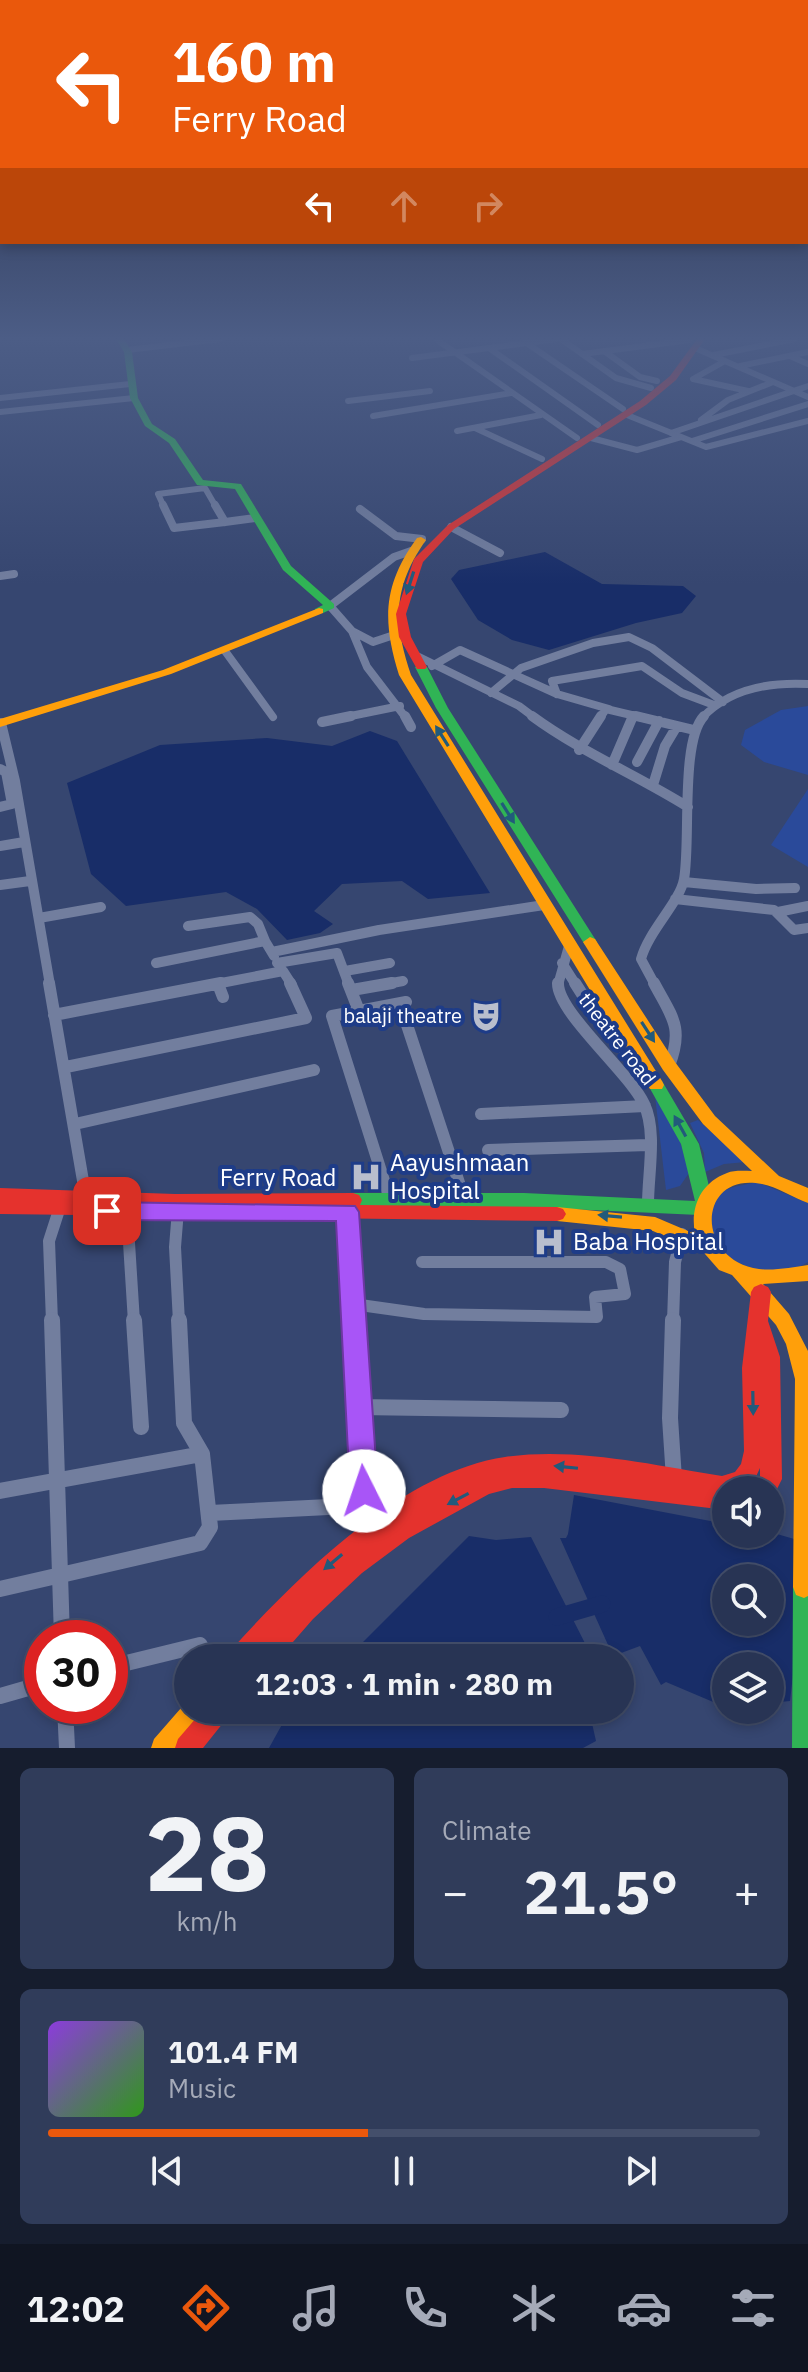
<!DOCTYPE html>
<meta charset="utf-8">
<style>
:root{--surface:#283454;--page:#303c5a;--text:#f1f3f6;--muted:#a5aab8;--line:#444f6b;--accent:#ea580c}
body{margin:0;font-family:"IBM Plex Sans",sans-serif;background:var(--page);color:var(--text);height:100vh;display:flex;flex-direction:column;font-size:30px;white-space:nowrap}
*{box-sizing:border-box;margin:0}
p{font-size:26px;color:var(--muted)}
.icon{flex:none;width:44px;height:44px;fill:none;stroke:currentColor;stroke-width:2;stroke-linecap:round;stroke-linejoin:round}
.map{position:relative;height:1748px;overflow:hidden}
.side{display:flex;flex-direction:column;gap:20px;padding:20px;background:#161d2e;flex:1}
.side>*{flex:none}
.banner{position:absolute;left:0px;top:0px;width:808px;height:244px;box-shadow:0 4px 12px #0003,0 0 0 2px var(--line);background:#ea580c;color:#fff;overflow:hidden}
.fabs{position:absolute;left:712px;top:1476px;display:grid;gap:16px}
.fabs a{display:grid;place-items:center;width:72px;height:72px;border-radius:50%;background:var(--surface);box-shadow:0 4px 12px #0003,0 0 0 2px var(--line);font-size:40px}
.speed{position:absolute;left:24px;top:1620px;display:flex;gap:16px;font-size:40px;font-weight:700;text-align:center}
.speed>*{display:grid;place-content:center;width:104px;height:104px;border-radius:50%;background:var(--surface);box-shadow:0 4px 12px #0003,0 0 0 2px var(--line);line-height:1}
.speed .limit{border:12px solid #d22;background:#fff;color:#111}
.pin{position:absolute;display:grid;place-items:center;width:68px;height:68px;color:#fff;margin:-34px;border-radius:16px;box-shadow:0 4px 12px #0006}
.me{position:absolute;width:88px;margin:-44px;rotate:356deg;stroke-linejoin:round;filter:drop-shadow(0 0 6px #0008)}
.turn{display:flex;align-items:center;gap:28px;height:168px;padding:0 40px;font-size:36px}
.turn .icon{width:104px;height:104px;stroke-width:2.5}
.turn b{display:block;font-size:56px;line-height:68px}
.lanes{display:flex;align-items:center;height:76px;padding:0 40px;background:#0003;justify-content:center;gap:40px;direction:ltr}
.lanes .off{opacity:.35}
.big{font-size:60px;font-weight:700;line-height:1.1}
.side .card{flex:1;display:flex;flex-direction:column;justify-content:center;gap:12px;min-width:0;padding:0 28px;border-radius:12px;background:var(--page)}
.side .dial{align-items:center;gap:0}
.dial b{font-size:104px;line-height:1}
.song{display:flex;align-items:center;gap:24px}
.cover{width:96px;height:96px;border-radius:12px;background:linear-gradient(135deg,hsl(270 70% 55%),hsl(110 70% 35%))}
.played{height:8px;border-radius:4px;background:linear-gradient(90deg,var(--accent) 45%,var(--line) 45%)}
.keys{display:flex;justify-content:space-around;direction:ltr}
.heat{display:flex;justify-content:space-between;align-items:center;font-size:44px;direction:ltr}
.side .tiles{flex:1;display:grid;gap:20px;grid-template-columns:1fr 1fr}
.card:last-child{grid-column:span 2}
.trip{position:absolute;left:174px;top:1644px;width:460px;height:80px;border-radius:40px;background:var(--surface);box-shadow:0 4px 12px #0003,0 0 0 2px var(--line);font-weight:700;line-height:80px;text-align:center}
.tab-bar{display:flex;height:128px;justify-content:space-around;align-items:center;background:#101522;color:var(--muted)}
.tab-bar .icon{width:56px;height:56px}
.tab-bar .selected{color:var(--accent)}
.tab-bar b{font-size:36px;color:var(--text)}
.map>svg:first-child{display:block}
</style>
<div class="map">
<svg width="808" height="1748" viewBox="0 0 808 1748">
<rect width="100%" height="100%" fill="#364670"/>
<!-- green -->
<path fill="#2a4a9a" d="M 808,706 L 808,775 L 764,762 L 741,745 L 745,730 L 781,710 Z
M 808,789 L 808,867 L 771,845 Z
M 655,1096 L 676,1126 L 689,1173 L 680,1186 L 666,1190 Z
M 698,1120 L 746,1162 L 724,1164 L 705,1172 L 704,1153 L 690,1123 Z
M 757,1182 L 808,1203 L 808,1262 C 787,1277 742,1272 725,1253 C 718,1246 712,1235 706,1227 C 714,1188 720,1190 757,1182 Z"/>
<!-- water -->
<path fill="#182d68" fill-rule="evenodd" d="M 545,552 L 602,584 L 683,586 L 696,596 L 682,613 L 636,623 L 549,650 L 512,640 L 478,620 L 451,579 L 459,570 Z
M 370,731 L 397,741 L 490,893 L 428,899 L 402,881 L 342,884 L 314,911 L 333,924 L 320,933 L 287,940 L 257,909 L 226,892 L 126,906 L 91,874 L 67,783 L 160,745 L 267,738 L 332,746 Z
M 574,1495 L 726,1524 L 726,1534 L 770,1532 L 808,1543 L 790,1701 L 770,1703 L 770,1666 L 726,1666 L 725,1707 L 666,1682 L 661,1685 L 640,1646 L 613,1656 L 560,1538 L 566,1538 L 568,1534 ZM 726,1578 L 770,1578 L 770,1622 L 726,1622 Z
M 469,1536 L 496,1540 L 531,1537 L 592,1657 L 347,1658 Z
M 290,1710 L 589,1710 L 596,1741 L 583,1748 L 269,1748 Z"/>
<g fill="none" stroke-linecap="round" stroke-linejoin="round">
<!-- canal -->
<path stroke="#182d68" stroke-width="17" d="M 557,1617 L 602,1604"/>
<!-- street-far4 -->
<path stroke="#727e9e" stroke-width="6" d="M 436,339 L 577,438
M 561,339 L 616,378 L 651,388
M 525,342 L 623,409
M 489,348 L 598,425
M 695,348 L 808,397
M 127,350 L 220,339
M 604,351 L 640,377 L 657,381
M 582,354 L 690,340
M 714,355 L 795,339
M 790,356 L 808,364
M 412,358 L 557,339
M 725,361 L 693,379 L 748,391
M 740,366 L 808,352
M 0,398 L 130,384
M 348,401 L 430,391
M 0,412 L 134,398
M 627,415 L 706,447 L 808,421
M 373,416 L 511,393
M 701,420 L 728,400 L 773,382
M 475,428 L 542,459
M 457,431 L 541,415
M 671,433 L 808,386
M 591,438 L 637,450 L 681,437
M 692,441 L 808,404
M 164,507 L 158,494 L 205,488 L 216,507"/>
<!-- street-far3 -->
<path stroke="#727e9e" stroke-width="8" d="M 163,505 L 174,528 L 225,522
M 215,505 L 225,522
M 360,509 L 396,536 L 422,539
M 225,522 L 255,518
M 451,527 L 500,553
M 0,576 L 14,574
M 354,632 L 373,642 L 391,636
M 225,651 L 273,717
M 415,655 L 519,706 L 535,718
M 432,666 L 460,650 L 557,694 L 609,709
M 491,693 L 521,668 L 593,643 L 629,637 L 652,648 L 723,702
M 557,694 L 552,681 L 642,666 L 682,693 L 714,705
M 341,718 L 400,706
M 406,718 L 367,667 L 352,631 L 330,606 L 394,557 L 411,551
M 600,718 L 606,709 L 644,718
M 632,718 L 633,715
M 702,718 C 729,689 770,682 808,684"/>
<!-- street-far2 -->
<path stroke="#727e9e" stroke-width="10" d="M 405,716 L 411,727
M 532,716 C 581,752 637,775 688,807
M 636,716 L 694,730
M 322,722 L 351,716
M 1,723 L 15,781 L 50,985
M 579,750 L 601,716
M 637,762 L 659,721
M 612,765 L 633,716
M 0,769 L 6,772 L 12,804 L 0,807
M 653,785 L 665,746 L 677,726
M 0,846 L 24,842
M 684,882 L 756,889 L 795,888
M 0,885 L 30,881
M 675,899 L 774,910 L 794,930 L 808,928
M 778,912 L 808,906
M 39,918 L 101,907
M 188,926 L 250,917 L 258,924 L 265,941
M 272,952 L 379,930 L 544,905
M 156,963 L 265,941 L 274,956
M 277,963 L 337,953 L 349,985
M 562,963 L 576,985
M 345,971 L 390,963
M 211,985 L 283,971 L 292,985
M 381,985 L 403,981
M 558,985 L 569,946
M 655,985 L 641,959 C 649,930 680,902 684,879 C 691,842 680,741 704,716"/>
<!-- street-far1 -->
<path stroke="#727e9e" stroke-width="12" d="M 49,983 L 87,1204
M 348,983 L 359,1011 L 332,1016 L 392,1206
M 558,983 C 557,1012 629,1072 644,1104 C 657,1131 648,1174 648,1204
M 575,983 L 603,1027 L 629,1054
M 654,983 C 672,1017 684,1027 669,1066
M 218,984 L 223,997
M 352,990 L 392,983
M 359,1011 L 406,1002
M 54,1015 L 221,983
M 407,1025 L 465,1201
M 66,1067 L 306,1018 L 290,983
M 481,1114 L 645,1106
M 75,1124 L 314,1070
M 488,1150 L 648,1145
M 178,1210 L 175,1247 L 179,1322
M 127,1211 L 134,1322
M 347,1212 L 353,1322
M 353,1304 L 424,1314 L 597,1317 L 595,1297 L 625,1294 L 620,1269 L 606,1262 L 422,1262
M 52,1322 L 49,1241 L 59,1210
M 673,1322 L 675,1262 L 682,1234"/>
<!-- street -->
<path stroke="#727e9e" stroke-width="16" d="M 52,1320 L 62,1638
M 134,1320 L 141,1427
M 673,1320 L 670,1418 L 674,1479
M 359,1407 L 561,1410
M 0,1491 L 202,1454
M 210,1513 L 348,1506 L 362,1498 L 353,1320
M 0,1589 L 200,1543 L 210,1527 L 202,1454 L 184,1423 L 179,1320
M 110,1667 L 200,1645
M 0,1696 L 42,1684
M 65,1706 L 67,1748"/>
<!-- fast -->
<path fill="#30b455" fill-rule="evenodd" d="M 116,339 L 124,339 L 132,352 L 138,398 L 152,424 L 175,439 L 203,480 L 241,484 L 291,566 L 334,604 L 334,608 L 323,613 L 315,613 L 315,609 L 323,605 L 283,570 L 235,489 L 197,485 L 169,443 L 145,426 L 130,398 L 124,352 Z
M 421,664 L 427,667 L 448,708 L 597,942 L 595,945 L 585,945 L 436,708 L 415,667 Z
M 656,1079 L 662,1081 L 699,1144 L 712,1199 L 706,1205 L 708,1208 L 705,1213 L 699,1215 L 524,1207 L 353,1207 L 347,1205 L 344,1200 L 347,1195 L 353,1193 L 524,1193 L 695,1201 L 681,1144 L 648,1085 L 650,1081 Z
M 804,1576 L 808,1578 L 808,1748 L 792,1748 L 793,1587 L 796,1579 Z"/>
<!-- slow -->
<path fill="#ff9f0a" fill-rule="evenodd" d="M 421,537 L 426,540 C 393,587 393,622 411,675 L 662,1081 L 664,1085 L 662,1089 L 650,1089 L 399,675 C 382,620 383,585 417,538 Z
M 319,608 L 323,609 L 323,613 L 171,674 L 0,727 L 0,719 L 163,670 Z
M 590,937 L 595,939 L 675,1062 L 715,1116 L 779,1176 L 808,1188 L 808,1203 C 793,1198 778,1187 762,1184 C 697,1171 694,1260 759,1269 C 774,1271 793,1267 808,1265 L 808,1281 L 763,1284 L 789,1314 L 808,1351 L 808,1596 L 804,1598 L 796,1595 L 793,1587 L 795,1379 L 786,1344 L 776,1325 L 732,1275 L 719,1270 L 705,1254 L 653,1231 L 557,1221 L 551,1219 L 548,1214 L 551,1209 L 557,1207 L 655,1217 L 695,1234 C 690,1208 700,1183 727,1173 C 734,1170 744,1171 752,1171 L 703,1124 L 663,1070 L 583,942 Z
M 188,1700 L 188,1710 L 206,1710 L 202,1718 L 179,1748 L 151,1748 L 154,1739 Z"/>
<!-- jam -->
<path fill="#e5322d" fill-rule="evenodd" d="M 697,339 L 705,339 L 676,380 L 646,405 L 454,529 L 423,562 L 406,614 L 411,637 L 427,667 L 425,669 L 417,669 L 399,637 L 396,614 L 414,559 L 448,525 L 640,401 L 670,376 Z
M 0,1188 L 175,1194 L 353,1193 L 359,1195 L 362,1200 L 360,1205 L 557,1207 L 563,1209 L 566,1214 L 563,1219 L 557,1221 L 0,1214 Z
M 761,1284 L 768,1287 L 771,1292 L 768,1321 L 780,1357 L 782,1479 L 773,1497 L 770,1498 L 770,1490 L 754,1490 L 760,1478 L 760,1468 C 751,1488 748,1490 726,1490 L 726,1510 L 544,1488 L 512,1488 L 489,1494 L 409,1538 L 362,1573 L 313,1619 L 279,1658 L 227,1658 L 231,1650 C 298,1576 402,1472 505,1457 C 577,1447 651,1465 722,1476 L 735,1472 L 741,1464 L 744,1451 L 742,1368 L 751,1292 L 754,1287 Z
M 203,1710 L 231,1710 L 227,1718 L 203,1748 L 175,1748 L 178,1739 Z"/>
</g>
<!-- one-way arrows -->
<defs><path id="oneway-solid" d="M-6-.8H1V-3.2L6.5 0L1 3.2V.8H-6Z" transform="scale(2)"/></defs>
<g fill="#225a7b">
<use href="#oneway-solid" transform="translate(410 583) rotate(108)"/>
<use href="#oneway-solid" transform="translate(442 736) rotate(-122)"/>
<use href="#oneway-solid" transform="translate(508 813) rotate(58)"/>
<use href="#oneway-solid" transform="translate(648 1032) rotate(57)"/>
<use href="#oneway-solid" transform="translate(680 1126) rotate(-119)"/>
<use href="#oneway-solid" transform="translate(610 1216) rotate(-175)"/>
<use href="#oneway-solid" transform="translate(753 1403) rotate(89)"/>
<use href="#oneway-solid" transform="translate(566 1467) rotate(-174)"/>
<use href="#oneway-solid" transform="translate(458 1499) rotate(152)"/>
<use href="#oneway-solid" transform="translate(333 1562) rotate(140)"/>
</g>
<!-- sky -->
<linearGradient id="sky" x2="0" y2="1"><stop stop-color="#1e263e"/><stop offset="0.58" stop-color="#4c5d86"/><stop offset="1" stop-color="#4c5d86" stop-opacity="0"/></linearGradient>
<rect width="808" height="584" fill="url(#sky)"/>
<!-- route -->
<path fill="#a855f7" stroke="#6d37a1" stroke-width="2" d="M 107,1202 L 355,1206 L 359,1212 L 378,1491 L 374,1500 L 364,1504 L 355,1500 L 350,1491 L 336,1221 L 107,1220 L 99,1217 L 95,1211 L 99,1204 Z"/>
<!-- icons -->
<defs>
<symbol id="theatre-bare" viewBox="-9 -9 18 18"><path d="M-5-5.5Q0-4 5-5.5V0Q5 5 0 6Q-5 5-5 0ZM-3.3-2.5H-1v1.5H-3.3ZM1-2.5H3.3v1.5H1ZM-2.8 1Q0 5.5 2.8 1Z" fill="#b9becd" stroke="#1e3c88" stroke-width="2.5" paint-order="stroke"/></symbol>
<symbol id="hospital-bare" viewBox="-9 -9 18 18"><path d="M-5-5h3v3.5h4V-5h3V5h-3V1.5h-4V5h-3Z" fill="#b9becd" stroke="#1e3c88" stroke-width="2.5" paint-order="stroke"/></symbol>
</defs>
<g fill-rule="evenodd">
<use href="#theatre-bare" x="464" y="994" width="44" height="44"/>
<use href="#hospital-bare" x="344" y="1155" width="44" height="44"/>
<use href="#hospital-bare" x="527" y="1220" width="44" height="44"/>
</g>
<g text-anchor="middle" stroke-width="8" stroke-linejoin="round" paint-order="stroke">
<!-- poi labels -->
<g font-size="20" fill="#fff" stroke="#1e3c88" text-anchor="end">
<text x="462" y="1023">balaji theatre</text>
</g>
<!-- street labels -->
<g font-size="20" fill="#fff" stroke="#1e3c88">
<text transform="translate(617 1039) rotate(52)" y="7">theatre road</text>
</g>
<!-- near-poi labels -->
<g font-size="24" fill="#fff" stroke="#1e3c88" text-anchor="start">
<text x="390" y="1171">Aayushmaan<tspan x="390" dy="28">Hospital</tspan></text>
<text x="573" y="1250">Baba Hospital</text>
</g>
<!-- near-street labels -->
<g font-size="24" fill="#fff" stroke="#1e3c88">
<text x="278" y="1186">Ferry Road</text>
</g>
</g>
</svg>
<div class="fabs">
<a><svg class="icon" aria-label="sound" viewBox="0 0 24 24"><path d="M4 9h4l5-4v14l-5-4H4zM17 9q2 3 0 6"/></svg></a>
<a><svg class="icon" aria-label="search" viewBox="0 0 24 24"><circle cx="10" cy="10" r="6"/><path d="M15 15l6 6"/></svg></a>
<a><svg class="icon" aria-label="layers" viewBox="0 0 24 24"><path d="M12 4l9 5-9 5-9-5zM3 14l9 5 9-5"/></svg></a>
</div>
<div class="speed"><div class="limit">30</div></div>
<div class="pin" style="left:107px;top:1211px;background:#d93025"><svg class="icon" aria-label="arrive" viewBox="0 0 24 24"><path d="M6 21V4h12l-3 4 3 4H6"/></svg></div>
<svg class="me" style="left:364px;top:1491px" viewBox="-20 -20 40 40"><circle r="19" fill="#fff"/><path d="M0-13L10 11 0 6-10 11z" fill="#a855f7"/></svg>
<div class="trip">12:03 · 1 min · 280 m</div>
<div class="banner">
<div class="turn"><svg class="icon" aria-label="left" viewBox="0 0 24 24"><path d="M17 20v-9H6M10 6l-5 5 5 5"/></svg><div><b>160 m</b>Ferry Road</div></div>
<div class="lanes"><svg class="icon" aria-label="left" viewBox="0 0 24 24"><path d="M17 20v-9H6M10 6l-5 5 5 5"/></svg><svg class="icon off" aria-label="ahead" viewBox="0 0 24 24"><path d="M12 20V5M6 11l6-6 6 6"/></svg><svg class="icon off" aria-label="right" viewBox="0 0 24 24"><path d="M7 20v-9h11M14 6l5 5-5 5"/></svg></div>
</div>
</div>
<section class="side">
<div class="tiles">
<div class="card dial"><b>28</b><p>km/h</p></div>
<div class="card"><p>Climate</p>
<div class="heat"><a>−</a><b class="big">21.5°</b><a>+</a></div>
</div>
<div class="card">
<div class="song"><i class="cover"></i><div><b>101.4 FM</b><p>Music</p></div></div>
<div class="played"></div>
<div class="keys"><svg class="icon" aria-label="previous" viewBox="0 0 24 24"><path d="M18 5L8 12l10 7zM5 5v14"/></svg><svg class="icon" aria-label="pause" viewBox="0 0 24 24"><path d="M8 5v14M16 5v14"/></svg><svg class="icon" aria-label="next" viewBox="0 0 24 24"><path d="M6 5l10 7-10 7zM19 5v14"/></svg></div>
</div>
</div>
</section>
<nav class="tab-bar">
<b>12:02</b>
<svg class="icon selected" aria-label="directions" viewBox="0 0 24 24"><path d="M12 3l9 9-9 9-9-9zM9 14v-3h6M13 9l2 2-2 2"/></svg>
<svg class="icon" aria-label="music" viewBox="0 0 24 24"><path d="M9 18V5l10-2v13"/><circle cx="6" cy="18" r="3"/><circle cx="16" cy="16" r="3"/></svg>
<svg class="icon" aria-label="phone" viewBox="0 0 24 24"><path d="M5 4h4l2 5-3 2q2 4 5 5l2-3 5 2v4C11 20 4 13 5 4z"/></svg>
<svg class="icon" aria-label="climate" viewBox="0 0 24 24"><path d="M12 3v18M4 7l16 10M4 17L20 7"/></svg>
<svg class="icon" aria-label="car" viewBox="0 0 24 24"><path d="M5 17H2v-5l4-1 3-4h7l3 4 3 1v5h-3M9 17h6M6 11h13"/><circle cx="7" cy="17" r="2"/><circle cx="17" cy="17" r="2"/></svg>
<svg class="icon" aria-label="filters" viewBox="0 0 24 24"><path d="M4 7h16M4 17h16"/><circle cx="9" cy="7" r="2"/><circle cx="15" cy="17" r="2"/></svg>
</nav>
